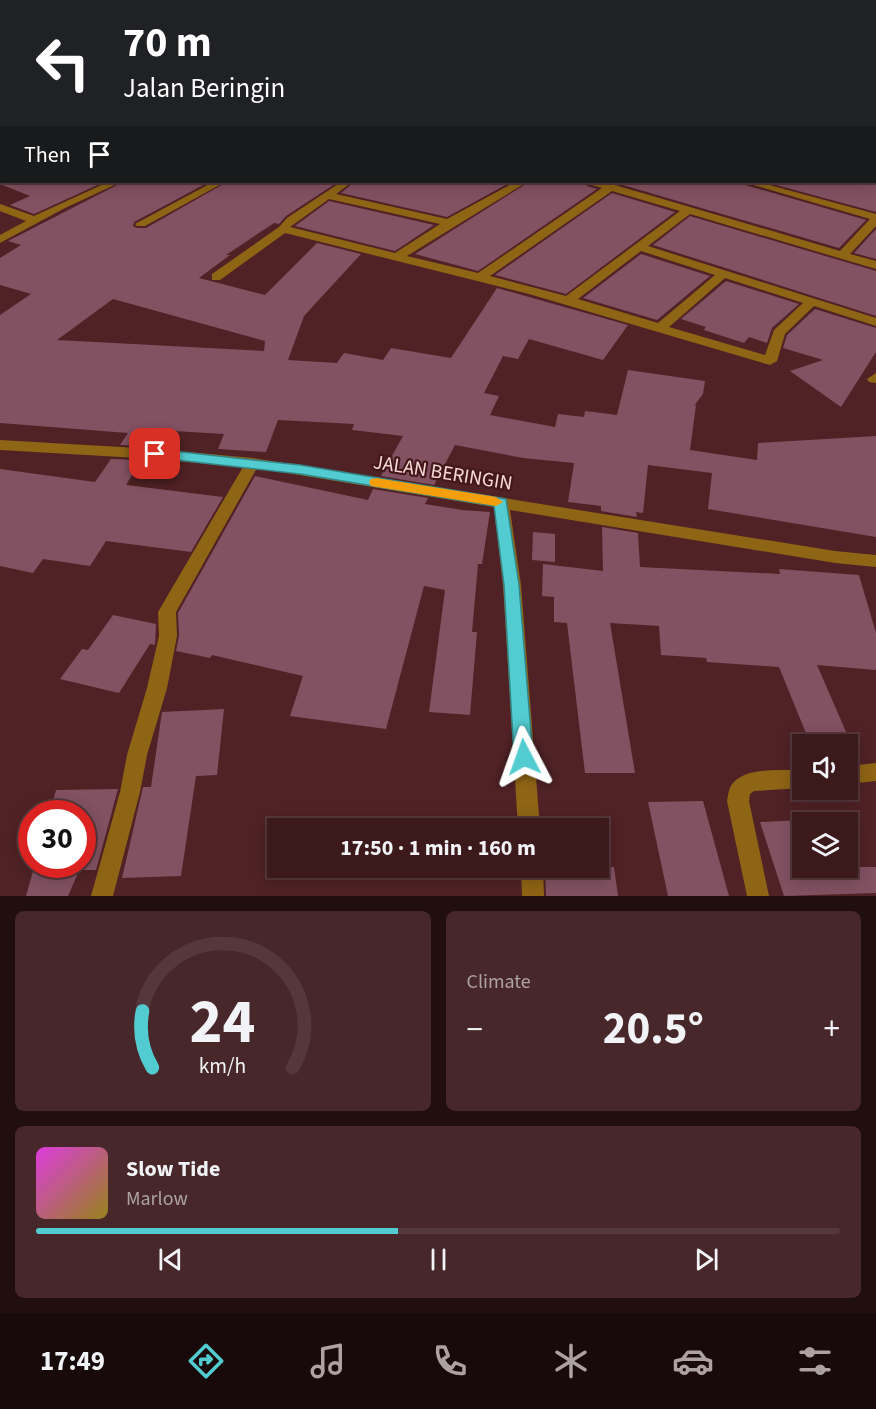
<!DOCTYPE html>
<meta charset="utf-8">
<style>
:root{--surface:#3c1a1c;--page:#472729;--text:#f1f3f6;--muted:#aca1a3;--line:#55383b;--accent:#52ccd0}
body{margin:0;font-family:"Source Sans 3",sans-serif;background:var(--page);color:var(--text);height:100vh;display:flex;flex-direction:column;font-size:22px;white-space:nowrap}
*{box-sizing:border-box;margin:0}
p{font-size:20px;color:var(--muted)}
.icon{flex:none;width:33px;height:33px;fill:none;stroke:currentColor;stroke-width:2;stroke-linecap:round;stroke-linejoin:round}
.map{position:relative;height:896px;overflow:hidden}
.side{display:flex;flex-direction:column;gap:15px;padding:15px;background:#210e0f;flex:1}
.side>*{flex:none}
.hud{position:absolute;left:0px;top:0px;width:876px;height:183px;box-shadow:0 3px 15px #0003,0 0 0 2px var(--line);background:#202124;color:#fff;overflow:hidden}
.buttons{position:absolute;left:792px;top:734px;display:grid;gap:12px}
.buttons a{display:grid;place-items:center;width:66px;height:66px;border-radius:0px;background:var(--surface);box-shadow:0 3px 15px #0003,0 0 0 2px var(--line);font-size:30px}
.speed{position:absolute;left:18px;top:800px;display:flex;gap:12px;font-size:30px;font-weight:700;text-align:center}
.speed>*{display:grid;place-content:center;width:78px;height:78px;border-radius:50%;background:var(--surface);box-shadow:0 3px 15px #0003,0 0 0 2px var(--line);line-height:1}
.speed .limit{border:9px solid #d22;background:#fff;color:#111}
.pin{position:absolute;display:grid;place-items:center;width:51px;height:51px;color:#fff;margin:-26px;border-radius:12px;box-shadow:0 3px 9px #0006}
.me{position:absolute;width:66px;margin:-33px;rotate:356deg;stroke-linejoin:round;filter:drop-shadow(0 0 4px #0008)}
.turn{display:flex;align-items:center;gap:21px;height:126px;padding:0 24px;font-size:27px}
.turn .icon{width:78px;height:78px;stroke-width:2.5}
.turn b{display:block;font-size:42px;line-height:51px}
.then{display:flex;align-items:center;height:57px;padding:0 24px;background:#0003;gap:12px;font-size:22px}
.big{font-size:45px;font-weight:700;line-height:1.1}
.side .tile{flex:1;display:flex;flex-direction:column;justify-content:center;gap:9px;min-width:0;padding:0 21px;border-radius:9px;background:var(--page)}
.side .dial{align-items:center;gap:0}
.dial svg{height:156px;overflow:visible;fill:none;stroke:var(--line);stroke-width:7;stroke-linecap:round;text-anchor:middle}
.dial text{fill:var(--text);stroke:none}
.song{display:flex;align-items:center;gap:18px}
.cover{width:72px;height:72px;border-radius:9px;background:linear-gradient(135deg,hsl(300 70% 55%),hsl(50 70% 35%))}
.played{height:6px;border-radius:3px;background:linear-gradient(90deg,var(--accent) 45%,var(--line) 45%)}
.keys{display:flex;justify-content:space-around;direction:ltr}
.heat{display:flex;justify-content:space-between;align-items:center;font-size:33px;direction:ltr}
.side .tiles{flex:1;display:grid;gap:15px;grid-template-columns:1fr 1fr}
.tile:last-child{grid-column:span 2}
.trip{position:absolute;left:267px;top:818px;width:342px;height:60px;border-radius:0px;background:var(--surface);box-shadow:0 3px 15px #0003,0 0 0 2px var(--line);font-weight:700;line-height:60px;text-align:center}
.tabs{display:flex;height:96px;justify-content:space-around;align-items:center;background:#180a0b;color:var(--muted)}
.tabs .icon{width:42px;height:42px}
.tabs .on{color:var(--accent)}
.tabs b{font-size:27px;color:var(--text)}
.map>svg:first-child{display:block}
</style>
<div class="map">
<svg width="876" height="896" viewBox="0 0 876 896">
<rect width="100%" height="100%" fill="#502225"/>
<!-- building -->
<path fill="#825162" fill-rule="evenodd" d="M 0,182 L 104,182 L 34,214 L 10,205 L 30,196 L 0,184 Z
M 123,182 L 209,182 L 134,222 L 133,226 L 137,228 L 146,228 L 227,182 L 338,182 L 286,216 L 279,224 L 274,223 L 226,255 L 230,255 L 199,278 L 265,295 L 317,243 L 361,254 L 304,316 L 288,360 L 337,363 L 344,353 L 383,360 L 391,348 L 451,358 L 497,288 L 628,325 L 603,360 L 529,339 L 518,359 L 503,356 L 484,393 L 499,396 L 490,415 L 555,427 L 558,414 L 584,417 L 585,411 L 617,415 L 628,370 L 705,381 L 703,394 L 694,406 L 696,405 L 690,450 L 757,460 L 758,443 L 876,436 L 876,537 L 708,509 L 712,473 L 648,465 L 643,513 L 636,512 L 637,517 L 601,511 L 601,506 L 568,502 L 574,463 L 523,458 L 455,445 L 434,485 L 381,476 L 403,436 L 352,430 L 354,424 L 278,420 L 266,452 L 218,449 L 224,434 L 157,430 L 149,446 L 120,445 L 128,433 L 0,423 L 0,315 L 31,294 L 0,285 L 0,258 L 21,245 L 8,241 ZM 113,299 L 265,341 L 264,351 L 57,340 Z
M 354,182 L 511,182 L 447,217 L 341,193 Z
M 529,182 L 585,182 L 587,186 L 597,189 L 478,271 L 415,254 Z
M 603,182 L 741,182 L 742,184 L 866,220 L 839,248 L 616,183 Z
M 765,182 L 862,182 L 876,185 L 876,212 Z
M 612,193 L 675,212 L 566,294 L 495,275 Z
M 329,201 L 434,225 L 395,251 L 295,226 Z
M 690,216 L 876,271 L 876,316 L 653,245 Z
M 876,229 L 876,259 L 854,253 Z
M 641,254 L 710,276 L 657,320 L 583,298 Z
M 726,281 L 799,304 L 772,328 L 767,343 L 749,337 L 744,343 L 704,330 L 706,327 L 681,319 Z
M 815,309 L 876,328 L 876,352 L 841,407 L 790,371 L 823,360 L 783,348 L 787,335 Z
M 111,459 L 141,460 L 126,485 L 223,497 L 191,552 L 106,541 L 90,566 L 43,559 L 33,573 L 0,566 L 0,469 L 95,482 Z
M 255,476 L 368,500 L 373,489 L 428,498 L 425,504 L 462,510 L 490,512 L 482,564 L 478,564 L 472,632 L 477,632 L 470,715 L 429,712 L 445,590 L 424,586 L 386,729 L 290,716 L 303,676 L 212,655 L 210,658 L 176,651 L 179,636 L 178,613 Z
M 602,527 L 638,533 L 640,567 L 780,574 L 779,569 L 859,575 L 876,633 L 876,670 L 817,665 L 850,741 L 810,743 L 779,667 L 707,662 L 706,658 L 661,655 L 659,626 L 610,623 L 635,773 L 585,773 L 567,623 L 554,622 L 554,597 L 542,596 L 543,564 L 603,571 Z
M 533,532 L 555,534 L 555,562 L 532,560 Z
M 113,615 L 156,624 L 155,645 L 150,644 L 119,693 L 60,679 L 82,649 L 88,650 Z
M 224,709 L 217,775 L 196,776 L 181,876 L 122,878 L 143,787 L 151,787 L 162,712 Z
M 118,789 L 96,870 L 82,870 L 82,813 L 50,813 L 56,790 Z
M 703,801 L 729,896 L 668,896 L 648,802 Z
M 802,820 L 802,867 L 876,867 L 876,893 L 784,896 L 760,822 Z
M 35,864 L 82,864 L 68,896 L 26,896 Z
M 545,867 L 614,867 L 618,896 L 546,896 Z"/>
<g fill="none" stroke-linecap="round" stroke-linejoin="round">
<!-- minor -->
<path fill="#8e6415" fill-rule="evenodd" d="M 43,0 L 52,0 L 42,2 Z
M 507,0 L 516,0 L 506,2 Z
M 866,0 L 876,0 L 876,3 Z
M 0,25 L 2,25 L 2,29 L 0,29 Z
M 876,60 L 876,66 L 874,66 L 874,61 Z
M 874,94 L 876,95 L 876,101 L 874,100 Z
M 874,120 L 876,120 L 876,126 L 874,126 Z
M 874,174 L 876,174 L 876,180 L 874,180 Z
M 108,182 L 121,182 L 65,208 L 0,243 L 0,235 L 26,221 L 0,211 L 0,204 L 34,216 Z
M 213,182 L 225,182 L 145,226 L 137,226 L 135,224 Z
M 341,182 L 352,182 L 336,194 L 447,219 L 515,182 L 527,182 L 407,256 L 478,273 L 602,188 L 588,184 L 587,182 L 615,185 L 840,251 L 870,219 L 743,182 L 758,182 L 876,214 L 876,226 L 850,254 L 876,261 L 876,269 L 690,214 L 648,246 L 876,318 L 876,326 L 814,306 L 785,334 L 777,361 L 770,365 L 529,294 L 285,233 L 220,280 L 212,280 L 212,274 L 279,227 L 287,218 ZM 612,191 L 680,211 L 566,296 L 490,276 ZM 329,199 L 440,224 L 395,253 L 290,227 ZM 641,251 L 715,275 L 658,323 L 578,299 ZM 725,278 L 803,303 L 774,330 L 765,355 L 669,327 Z
M 876,373 L 876,383 L 869,382 L 867,379 Z
M 0,440 L 155,449 L 253,458 L 835,551 L 876,555 L 876,567 L 835,563 L 510,510 L 521,585 L 540,828 L 518,828 L 503,585 L 494,507 L 257,468 L 176,612 L 177,636 L 167,688 L 147,755 L 140,792 L 113,896 L 91,896 L 120,792 L 127,755 L 147,688 L 159,636 L 158,612 L 243,467 L 155,459 L 0,450 Z
M 876,763 L 876,781 L 848,784 L 848,766 Z
M 802,770 L 802,788 L 754,791 L 750,794 L 749,801 L 769,896 L 747,896 L 727,801 C 728,795 729,787 733,783 C 747,766 783,771 802,770 Z
M 521,867 L 543,867 L 544,896 L 522,896 Z"/>
</g>
<!-- route -->
<path fill="#52ccd0" stroke="#358587" stroke-width="1.5" d="M 155,449 L 300,465 L 506,499 L 519,585 L 533,757 L 530,762 L 524,765 L 517,762 L 514,757 L 504,585 L 494,506 L 300,474 L 150,457 L 148,454 L 150,451 Z"/>
<!-- slow -->
<path fill="#f59e0b" d="M 376,478 L 496,497 L 503,502 L 496,506 L 371,486 L 369,482 L 371,479 Z"/>
<g text-anchor="middle" stroke-width="4.5" stroke-linejoin="round" paint-order="stroke">
<!-- street labels -->
<g font-size="20" fill="#f7d9d8" stroke="#44181b">
<text transform="translate(443 472) rotate(9)" y="7">JALAN BERINGIN</text>
</g>
</g>
</svg>
<div class="buttons">
<a><svg class="icon" aria-label="sound" viewBox="0 0 24 24"><path d="M4 9h4l5-4v14l-5-4H4zM17 9q2 3 0 6"/></svg></a>
<a><svg class="icon" aria-label="layers" viewBox="0 0 24 24"><path d="M12 4l9 5-9 5-9-5zM3 14l9 5 9-5"/></svg></a>
</div>
<div class="speed"><div class="limit">30</div></div>
<div class="pin" style="left:155px;top:454px;background:#d93025"><svg class="icon" aria-label="arrive" viewBox="0 0 24 24"><path d="M6 21V4h12l-3 4 3 4H6"/></svg></div>
<svg class="me" style="left:524px;top:757px" viewBox="-20 -20 40 40"><path d="M0-17L14 15 0 8-14 15z" fill="#52ccd0" stroke="#fff" stroke-width="4"/></svg>
<div class="trip">17:50 · 1 min · 160 m</div>
<div class="hud">
<div class="turn"><svg class="icon" aria-label="left" viewBox="0 0 24 24"><path d="M17 20v-9H6M10 6l-5 5 5 5"/></svg><div><b>70 m</b>Jalan Beringin</div></div>
<div class="then">Then<svg class="icon" aria-label="arrive" viewBox="0 0 24 24"><path d="M6 21V4h12l-3 4 3 4H6"/></svg></div>
</div>
</div>
<section class="side">
<div class="tiles">
<div class="tile dial"><svg viewBox="0 0 100 80">
<path d="M14 69A42 42 0 1 1 86 69"/>
<path d="M14 69A42 42 0 0 1 9 40" stroke="#52ccd0"/>
<text x="50" y="56" font-size="32" font-weight="700">24</text>
<text x="50" y="72" font-size="11">km/h</text>
</svg></div>
<div class="tile"><p>Climate</p>
<div class="heat"><a>−</a><b class="big">20.5°</b><a>+</a></div>
</div>
<div class="tile">
<div class="song"><i class="cover"></i><div><b>Slow Tide</b><p>Marlow</p></div></div>
<div class="played"></div>
<div class="keys"><svg class="icon" aria-label="previous" viewBox="0 0 24 24"><path d="M18 5L8 12l10 7zM5 5v14"/></svg><svg class="icon" aria-label="pause" viewBox="0 0 24 24"><path d="M8 5v14M16 5v14"/></svg><svg class="icon" aria-label="next" viewBox="0 0 24 24"><path d="M6 5l10 7-10 7zM19 5v14"/></svg></div>
</div>
</div>
</section>
<nav class="tabs">
<b>17:49</b>
<svg class="icon on" aria-label="directions" viewBox="0 0 24 24"><path d="M12 3l9 9-9 9-9-9zM9 14v-3h6M13 9l2 2-2 2"/></svg>
<svg class="icon" aria-label="music" viewBox="0 0 24 24"><path d="M9 18V5l10-2v13"/><circle cx="6" cy="18" r="3"/><circle cx="16" cy="16" r="3"/></svg>
<svg class="icon" aria-label="phone" viewBox="0 0 24 24"><path d="M5 4h4l2 5-3 2q2 4 5 5l2-3 5 2v4C11 20 4 13 5 4z"/></svg>
<svg class="icon" aria-label="climate" viewBox="0 0 24 24"><path d="M12 3v18M4 7l16 10M4 17L20 7"/></svg>
<svg class="icon" aria-label="car" viewBox="0 0 24 24"><path d="M5 17H2v-5l4-1 3-4h7l3 4 3 1v5h-3M9 17h6M6 11h13"/><circle cx="7" cy="17" r="2"/><circle cx="17" cy="17" r="2"/></svg>
<svg class="icon" aria-label="filters" viewBox="0 0 24 24"><path d="M4 7h16M4 17h16"/><circle cx="9" cy="7" r="2"/><circle cx="15" cy="17" r="2"/></svg>
</nav>
